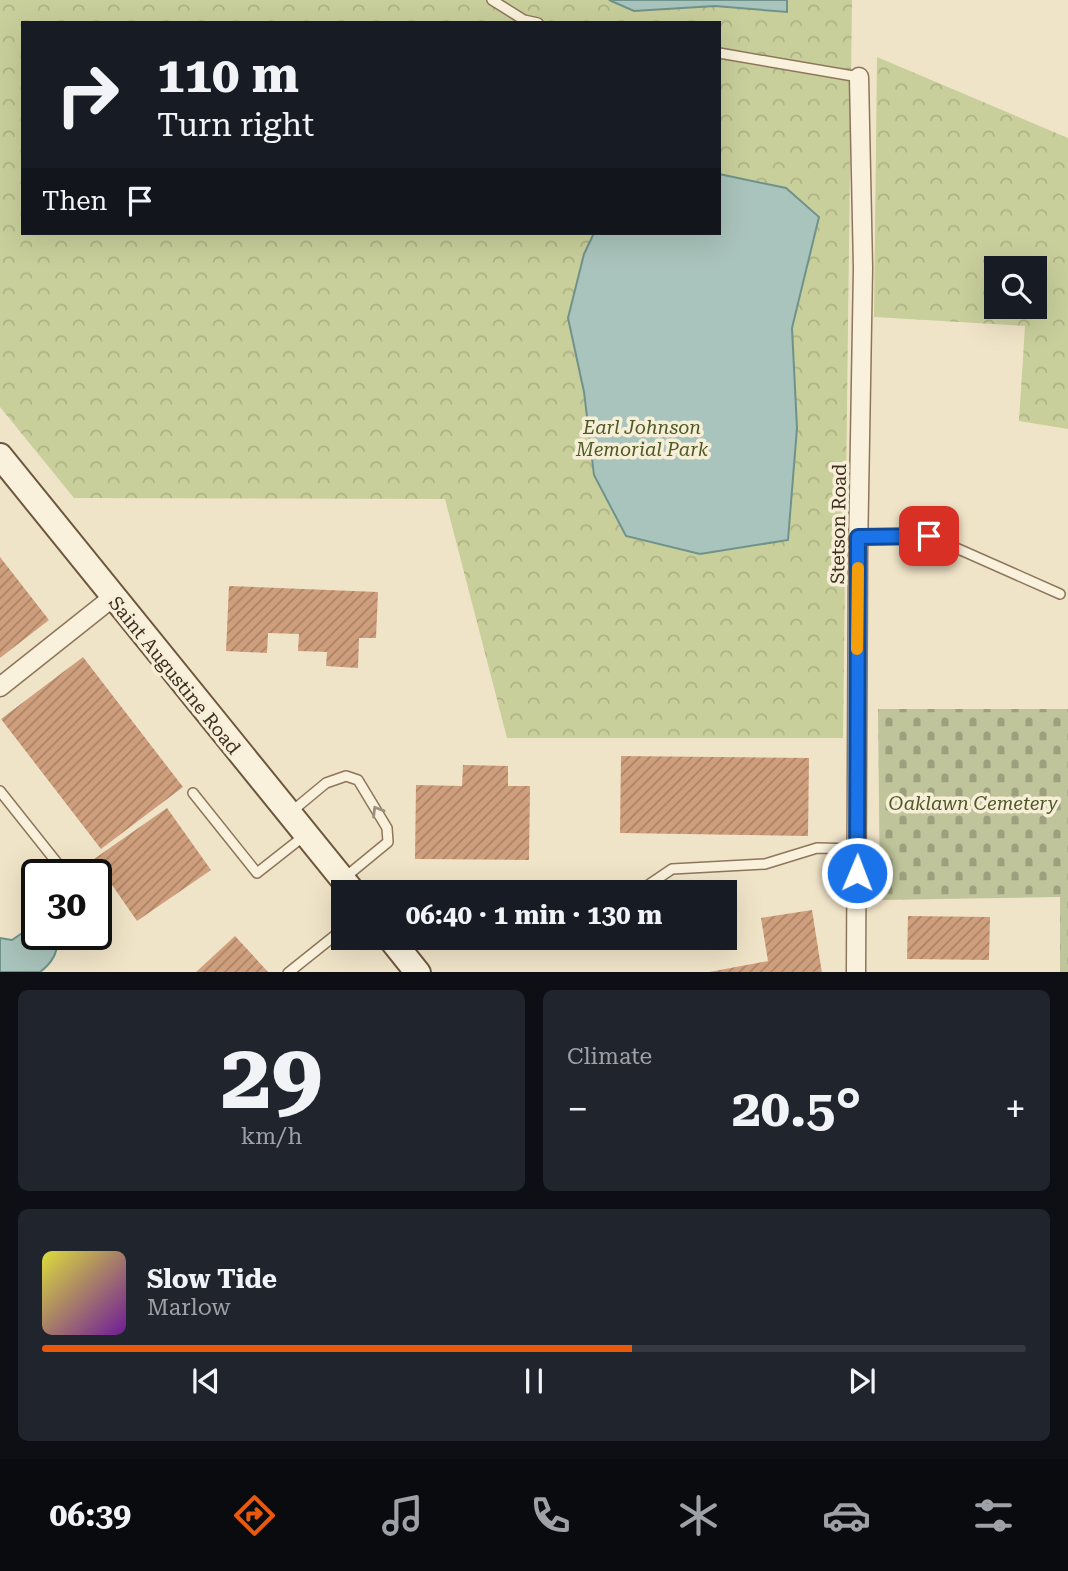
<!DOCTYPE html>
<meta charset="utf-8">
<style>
:root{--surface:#171b24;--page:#20242c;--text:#f1f3f6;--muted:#9ea1a6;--line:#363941;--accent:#ea580c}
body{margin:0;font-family:"Roboto Serif",serif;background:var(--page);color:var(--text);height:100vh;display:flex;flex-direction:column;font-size:26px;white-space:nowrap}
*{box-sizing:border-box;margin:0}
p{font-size:23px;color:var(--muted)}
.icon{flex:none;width:38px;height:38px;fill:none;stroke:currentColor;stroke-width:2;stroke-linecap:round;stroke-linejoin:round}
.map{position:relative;height:972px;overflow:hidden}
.sheet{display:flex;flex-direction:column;gap:18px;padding:18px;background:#0d0f14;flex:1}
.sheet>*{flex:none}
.hud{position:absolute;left:21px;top:21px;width:700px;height:214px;border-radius:0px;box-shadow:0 7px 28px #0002;background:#171b24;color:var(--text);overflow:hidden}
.buttons{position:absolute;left:984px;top:256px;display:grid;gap:14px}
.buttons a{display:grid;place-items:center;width:63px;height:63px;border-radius:0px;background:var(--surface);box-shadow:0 7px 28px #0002;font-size:35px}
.speed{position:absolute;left:21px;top:859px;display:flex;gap:14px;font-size:35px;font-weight:700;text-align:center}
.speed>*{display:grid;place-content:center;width:91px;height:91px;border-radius:50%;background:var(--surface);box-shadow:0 7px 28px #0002;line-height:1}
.speed .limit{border:4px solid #111;border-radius:10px;background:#fff;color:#111}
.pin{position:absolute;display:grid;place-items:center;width:60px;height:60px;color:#fff;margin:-30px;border-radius:14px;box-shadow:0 4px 10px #0006}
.me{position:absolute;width:77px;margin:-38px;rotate:1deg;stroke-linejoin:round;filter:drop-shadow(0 0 5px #0008)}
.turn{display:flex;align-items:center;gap:24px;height:147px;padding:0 21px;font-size:32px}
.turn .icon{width:91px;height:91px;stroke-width:2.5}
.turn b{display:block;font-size:49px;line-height:60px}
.then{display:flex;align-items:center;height:66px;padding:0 21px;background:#0003;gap:14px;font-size:26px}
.big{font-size:52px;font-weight:700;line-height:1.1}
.sheet .card{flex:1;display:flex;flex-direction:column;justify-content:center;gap:10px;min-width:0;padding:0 24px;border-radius:10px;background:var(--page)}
.sheet .dial{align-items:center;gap:0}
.dial b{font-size:91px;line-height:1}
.song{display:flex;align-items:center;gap:21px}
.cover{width:84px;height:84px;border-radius:10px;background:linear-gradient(135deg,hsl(60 70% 55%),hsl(280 70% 35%))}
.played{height:7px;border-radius:4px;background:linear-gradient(90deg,var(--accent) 60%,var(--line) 60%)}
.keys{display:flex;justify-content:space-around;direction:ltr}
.heat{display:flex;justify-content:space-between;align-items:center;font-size:38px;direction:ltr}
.sheet .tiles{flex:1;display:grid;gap:18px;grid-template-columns:1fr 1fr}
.card:last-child{grid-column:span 2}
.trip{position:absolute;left:331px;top:880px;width:406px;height:70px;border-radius:0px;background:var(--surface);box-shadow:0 7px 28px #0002;font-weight:700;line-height:70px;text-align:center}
.menu{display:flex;height:112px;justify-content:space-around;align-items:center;background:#090b0e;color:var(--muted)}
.menu .icon{width:49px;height:49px}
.menu .active{color:var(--accent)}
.menu b{font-size:32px;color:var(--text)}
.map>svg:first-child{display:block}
</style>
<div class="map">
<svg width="1068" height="973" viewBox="0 0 1068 973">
<defs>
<pattern id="forest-crowns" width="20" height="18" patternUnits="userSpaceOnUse" patternTransform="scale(1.75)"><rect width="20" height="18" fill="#c9cf9b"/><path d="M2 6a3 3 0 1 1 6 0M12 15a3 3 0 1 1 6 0" fill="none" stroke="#aeb285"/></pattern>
<pattern id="cemetery-stones" width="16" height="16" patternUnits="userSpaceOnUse" patternTransform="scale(1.75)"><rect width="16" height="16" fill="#bfc49a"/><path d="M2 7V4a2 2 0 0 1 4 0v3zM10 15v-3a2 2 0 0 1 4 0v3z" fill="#9ca07d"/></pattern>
<pattern id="building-hatch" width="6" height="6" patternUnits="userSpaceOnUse" patternTransform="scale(1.75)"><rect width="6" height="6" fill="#cf9f7d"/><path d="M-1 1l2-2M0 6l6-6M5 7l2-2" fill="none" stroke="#a98266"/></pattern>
</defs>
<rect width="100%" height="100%" fill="#f0e4c8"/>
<!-- forest -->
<path fill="url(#forest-crowns)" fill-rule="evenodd" d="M 0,0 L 852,0 L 843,738 L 507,738 L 445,499 L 74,498 L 0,407 ZM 23,23 L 719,23 L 719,233 L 23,233 Z
M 877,57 L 1068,138 L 1068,429 L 1019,421 L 1025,326 L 874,317 ZM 996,268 L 1034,268 L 1034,306 L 996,306 Z"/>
<!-- cemetery -->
<path fill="url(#cemetery-stones)" d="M 878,709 L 1068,709 L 1068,972 L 1060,972 L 1060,897 L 880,900 Z"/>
<!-- water -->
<path fill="#a9c4bc" stroke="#6f938a" stroke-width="2" d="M 609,0 L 787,0 L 787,12 L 715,6 L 634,11 Z
M 719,174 L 786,188 L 819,217 L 792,328 L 797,428 L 788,540 L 700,554 L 626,536 L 594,475 L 584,392 L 568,318 L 584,254 L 594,233 L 719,233 Z
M 37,923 L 37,934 L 56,935 C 60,951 52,963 40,972 L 0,972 L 0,938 L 12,940 Z"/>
<!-- building -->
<path fill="url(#building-hatch)" d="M 0,557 L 49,620 L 0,658 Z
M 229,586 L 378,592 L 376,638 L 359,638 L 358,668 L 326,666 L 327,652 L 298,651 L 299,634 L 268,633 L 267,653 L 226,651 Z
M 83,657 L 183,787 L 101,849 L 1,719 Z
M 621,756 L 809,758 L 808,836 L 620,833 Z
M 463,765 L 508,766 L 508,786 L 530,786 L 529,860 L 415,859 L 416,785 L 462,786 Z
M 167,808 L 211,870 L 137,921 L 94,859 Z
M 812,910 L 822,973 L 704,973 L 768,961 L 761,918 Z
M 908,916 L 990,917 L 989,960 L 907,959 Z
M 235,936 L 269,973 L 195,973 Z"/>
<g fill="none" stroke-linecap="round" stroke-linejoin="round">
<defs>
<path id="lane" d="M 492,0 L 524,20 L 538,23
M 719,53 L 859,77
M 858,537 L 929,536 L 1060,594
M 0,791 L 58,864
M 193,793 L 257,873 L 304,836
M 291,812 L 326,783 L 346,776 L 358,780 L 387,828 L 388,842 L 343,879
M 449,892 L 586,892
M 638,892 L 672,869 L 765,864 L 817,848 L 857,849
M 288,973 L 343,929"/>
<path id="street" d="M 0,687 L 112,598
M 856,973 L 858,553 L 863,268 L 859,77"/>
<path id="secondary" d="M 0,456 L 353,892
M 390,938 L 418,973"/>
</defs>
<!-- lane casing -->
<use href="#lane" stroke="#8d765c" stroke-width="12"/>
<!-- street casing -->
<use href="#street" stroke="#8d765c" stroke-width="21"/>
<!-- secondary casing -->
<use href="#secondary" stroke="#6f573f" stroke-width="28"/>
<!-- lane -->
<use href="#lane" stroke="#faf1dc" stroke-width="9"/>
<!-- street -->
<use href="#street" stroke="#faf1dc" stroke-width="18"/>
<!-- secondary -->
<use href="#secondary" stroke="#faf1dc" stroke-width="24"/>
</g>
<!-- one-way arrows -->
<defs><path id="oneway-chevron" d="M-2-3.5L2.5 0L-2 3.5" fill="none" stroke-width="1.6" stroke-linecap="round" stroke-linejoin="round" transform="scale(1.75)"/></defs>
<use stroke="#9c907e" href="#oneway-chevron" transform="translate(377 811) rotate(-121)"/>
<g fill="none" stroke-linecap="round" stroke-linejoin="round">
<defs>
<path id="route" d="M 857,873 L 858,537 L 929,536"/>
</defs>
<!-- route casing -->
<use href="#route" stroke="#114b97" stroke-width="18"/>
<!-- route -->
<use href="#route" stroke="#1a73e8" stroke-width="12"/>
<!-- slow -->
<path stroke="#f59e0b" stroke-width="12" d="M 857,649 L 858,568"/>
</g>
<g text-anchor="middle" stroke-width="7" stroke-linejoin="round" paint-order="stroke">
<!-- park labels -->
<g font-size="19" font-style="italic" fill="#4d5a26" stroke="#f7eed8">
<text x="642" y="434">Earl Johnson<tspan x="642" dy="22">Memorial Park</tspan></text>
<text x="973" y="810">Oaklawn Cemetery</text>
</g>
<!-- street labels -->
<g font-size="19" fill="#3d2e20" stroke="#f7eed8">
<text transform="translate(838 524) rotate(-89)" y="7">Stetson Road</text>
<text transform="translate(175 675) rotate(51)" y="7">Saint Augustine Road</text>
</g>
</g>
</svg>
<div class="buttons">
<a><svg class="icon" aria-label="search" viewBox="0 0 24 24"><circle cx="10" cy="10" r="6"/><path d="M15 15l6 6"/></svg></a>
</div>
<div class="speed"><div class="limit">30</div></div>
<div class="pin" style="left:929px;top:536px;background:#d93025"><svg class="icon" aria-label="arrive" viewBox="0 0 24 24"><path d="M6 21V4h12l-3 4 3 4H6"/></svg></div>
<svg class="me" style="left:857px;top:873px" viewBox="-20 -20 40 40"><circle r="17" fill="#1a73e8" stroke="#fff" stroke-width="3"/><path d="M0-11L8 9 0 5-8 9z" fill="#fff"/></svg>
<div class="trip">06:40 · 1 min · 130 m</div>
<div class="hud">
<div class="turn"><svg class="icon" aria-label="right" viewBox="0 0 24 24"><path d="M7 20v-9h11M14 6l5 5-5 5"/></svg><div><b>110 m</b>Turn right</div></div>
<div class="then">Then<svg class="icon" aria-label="arrive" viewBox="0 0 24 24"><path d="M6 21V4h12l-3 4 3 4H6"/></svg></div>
</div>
</div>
<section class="sheet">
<div class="tiles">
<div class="card dial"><b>29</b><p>km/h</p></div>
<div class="card"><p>Climate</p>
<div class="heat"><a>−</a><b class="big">20.5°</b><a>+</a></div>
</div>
<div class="card">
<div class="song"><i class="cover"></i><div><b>Slow Tide</b><p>Marlow</p></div></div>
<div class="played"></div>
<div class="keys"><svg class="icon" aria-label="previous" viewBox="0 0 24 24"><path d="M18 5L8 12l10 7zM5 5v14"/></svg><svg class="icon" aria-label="pause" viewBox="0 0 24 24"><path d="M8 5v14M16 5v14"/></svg><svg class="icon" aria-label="next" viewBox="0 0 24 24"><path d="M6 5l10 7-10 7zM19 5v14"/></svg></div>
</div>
</div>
</section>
<nav class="menu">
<b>06:39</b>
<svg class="icon active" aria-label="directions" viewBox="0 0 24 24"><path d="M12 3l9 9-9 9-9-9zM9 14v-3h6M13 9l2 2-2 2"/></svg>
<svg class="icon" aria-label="music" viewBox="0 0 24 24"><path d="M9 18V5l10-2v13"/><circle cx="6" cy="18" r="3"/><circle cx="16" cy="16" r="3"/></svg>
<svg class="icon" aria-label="phone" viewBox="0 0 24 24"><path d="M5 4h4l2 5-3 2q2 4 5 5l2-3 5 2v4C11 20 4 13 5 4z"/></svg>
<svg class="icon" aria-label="climate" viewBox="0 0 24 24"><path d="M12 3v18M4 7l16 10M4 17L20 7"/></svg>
<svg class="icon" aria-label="car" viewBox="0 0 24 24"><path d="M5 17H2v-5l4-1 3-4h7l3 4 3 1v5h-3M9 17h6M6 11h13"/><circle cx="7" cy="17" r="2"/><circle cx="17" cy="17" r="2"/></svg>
<svg class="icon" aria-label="filters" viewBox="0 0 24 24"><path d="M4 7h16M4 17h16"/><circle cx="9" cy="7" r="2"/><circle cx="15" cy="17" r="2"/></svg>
</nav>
